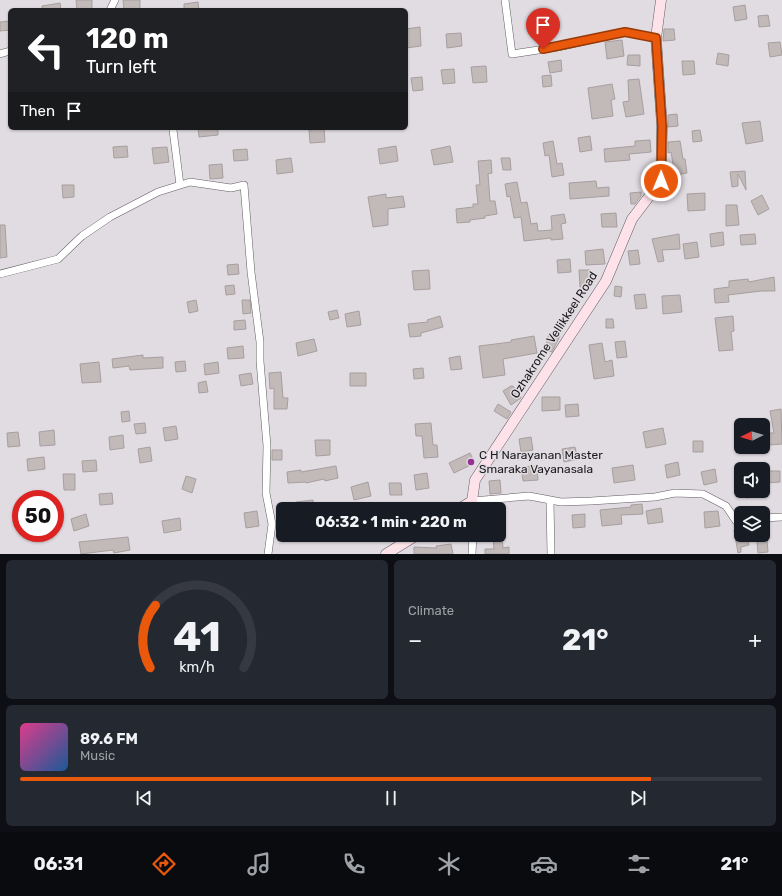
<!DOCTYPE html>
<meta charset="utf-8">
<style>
:root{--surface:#171b24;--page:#242831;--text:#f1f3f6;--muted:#9ea1a6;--line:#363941;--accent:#ea580c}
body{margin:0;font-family:Rubik,sans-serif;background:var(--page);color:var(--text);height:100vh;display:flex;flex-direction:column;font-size:15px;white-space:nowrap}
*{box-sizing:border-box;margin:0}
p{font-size:13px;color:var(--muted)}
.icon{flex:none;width:22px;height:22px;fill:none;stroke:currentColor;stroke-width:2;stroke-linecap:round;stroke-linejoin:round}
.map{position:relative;height:554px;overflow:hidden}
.panel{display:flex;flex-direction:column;gap:6px;padding:6px;background:#0d0f14;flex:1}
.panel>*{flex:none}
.hud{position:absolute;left:8px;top:8px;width:400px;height:122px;border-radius:6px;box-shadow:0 1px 3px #0004;background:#202124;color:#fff;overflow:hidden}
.needle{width:26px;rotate:265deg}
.tools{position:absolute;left:734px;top:418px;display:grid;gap:8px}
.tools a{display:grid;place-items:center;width:36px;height:36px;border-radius:6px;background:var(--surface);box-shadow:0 1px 3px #0004;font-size:20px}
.speed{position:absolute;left:12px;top:490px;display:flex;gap:8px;font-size:20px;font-weight:700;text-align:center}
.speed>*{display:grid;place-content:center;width:52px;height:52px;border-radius:50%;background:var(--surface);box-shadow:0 1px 3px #0004;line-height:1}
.speed .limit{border:6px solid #d22;background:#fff;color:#111}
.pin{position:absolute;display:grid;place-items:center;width:34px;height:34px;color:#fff;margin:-41px -17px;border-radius:50% 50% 50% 0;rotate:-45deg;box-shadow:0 0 4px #0007}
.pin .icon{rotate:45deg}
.me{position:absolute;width:44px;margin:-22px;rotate:1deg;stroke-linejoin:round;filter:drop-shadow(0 0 3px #0008)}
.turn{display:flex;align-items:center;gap:14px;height:84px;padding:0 12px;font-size:18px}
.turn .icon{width:52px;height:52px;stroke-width:2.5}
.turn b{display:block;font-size:28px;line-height:34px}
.then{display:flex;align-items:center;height:38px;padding:0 12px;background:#0003;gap:8px;font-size:15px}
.big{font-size:30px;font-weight:700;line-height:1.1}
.panel .tile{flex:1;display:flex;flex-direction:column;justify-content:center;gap:6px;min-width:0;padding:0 14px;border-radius:6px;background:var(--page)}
.panel .dial{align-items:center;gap:0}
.dial svg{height:104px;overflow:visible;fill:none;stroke:var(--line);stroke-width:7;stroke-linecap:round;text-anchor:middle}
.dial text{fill:var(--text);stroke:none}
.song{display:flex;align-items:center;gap:12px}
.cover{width:48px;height:48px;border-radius:6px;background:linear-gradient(135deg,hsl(330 70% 55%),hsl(210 70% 35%))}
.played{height:4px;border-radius:2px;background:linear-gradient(90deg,var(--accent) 85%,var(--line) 85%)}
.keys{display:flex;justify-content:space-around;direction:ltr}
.heat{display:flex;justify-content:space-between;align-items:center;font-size:22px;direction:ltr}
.panel .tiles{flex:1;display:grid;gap:6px;grid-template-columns:1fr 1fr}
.tile:last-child{grid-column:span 2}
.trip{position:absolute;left:276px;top:502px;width:230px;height:40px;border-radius:6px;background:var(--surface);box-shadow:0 1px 3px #0004;font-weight:700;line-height:40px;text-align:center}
.tab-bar{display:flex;height:64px;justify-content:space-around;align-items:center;background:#090b0e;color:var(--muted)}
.tab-bar .icon{width:28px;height:28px}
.tab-bar .active{color:var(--accent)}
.tab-bar b{font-size:18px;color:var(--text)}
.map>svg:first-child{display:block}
</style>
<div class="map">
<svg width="782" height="554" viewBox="0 0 782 554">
<rect width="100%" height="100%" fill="#e1dce2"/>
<!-- building -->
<path fill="#c2bab9" stroke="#a79f9f" d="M 76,0 L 92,0 L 92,9 L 77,10 Z
M 123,0 L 140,0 L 140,9 L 124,10 Z
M 198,2 L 199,10 L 184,10 L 184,4 Z
M 60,3 L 61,10 L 42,10 L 42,6 Z
M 745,5 L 747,19 L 735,21 L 733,7 Z
M 768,15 L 770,26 L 759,27 L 758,16 Z
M 10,21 L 10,30 L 0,31 L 0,22 Z
M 420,27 L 421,46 L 406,48 L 406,29 Z
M 664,29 L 674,29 L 675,40 L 663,41 Z
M 461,33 L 462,46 L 447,48 L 446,34 Z
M 622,40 L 624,56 L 607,59 L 605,42 Z
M 780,42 L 782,55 L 770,57 L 768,43 Z
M 718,53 L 729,55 L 728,66 L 716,64 Z
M 628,55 L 640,55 L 640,66 L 627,65 Z
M 561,60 L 562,71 L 550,73 L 548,62 Z
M 682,61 L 694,61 L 695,74 L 683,75 Z
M 486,66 L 487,82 L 473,83 L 471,67 Z
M 454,69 L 455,83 L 443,84 L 441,70 Z
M 551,75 L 552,86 L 543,87 L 542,76 Z
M 422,77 L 423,90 L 413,91 L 411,78 Z
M 639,79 L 644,114 L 626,117 L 623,102 L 629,101 L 628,80 Z
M 612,84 L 615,99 L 611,100 L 613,116 L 592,119 L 588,88 Z
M 677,114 L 678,126 L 668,127 L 668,115 Z
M 760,121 L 763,141 L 746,144 L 742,123 Z
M 198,128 L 218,128 L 218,135 L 199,137 Z
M 324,128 L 325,142 L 310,143 L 309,130 Z
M 700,130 L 702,141 L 693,142 L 692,131 Z
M 590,136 L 592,150 L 580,152 L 578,138 Z
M 650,140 L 651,152 L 629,154 L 630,160 L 605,162 L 604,149 L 635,146 L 635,141 Z
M 553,141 L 557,164 L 562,163 L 564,175 L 552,177 L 549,155 L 545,156 L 543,143 Z
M 680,141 L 683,159 L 685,159 L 687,173 L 675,175 L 671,152 L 668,153 L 668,142 Z
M 127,146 L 128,157 L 114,158 L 113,147 Z
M 396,146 L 398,161 L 380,164 L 378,149 Z
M 450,146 L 453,162 L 434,165 L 431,150 Z
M 167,147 L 169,162 L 154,164 L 152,148 Z
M 247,149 L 248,160 L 234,161 L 233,150 Z
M 291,158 L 293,172 L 277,174 L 276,160 Z
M 501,158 L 510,158 L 511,170 L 503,170 Z
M 491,160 L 492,173 L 488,174 L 490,201 L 495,201 L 497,214 L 485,216 L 485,218 L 470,220 L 470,222 L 457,223 L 456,209 L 473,207 L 473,204 L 478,204 L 476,185 L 480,185 L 478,161 Z
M 222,164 L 223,178 L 210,179 L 209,165 Z
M 745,171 L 746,190 L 738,174 L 738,186 L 732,187 L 730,172 Z
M 596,181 L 597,188 L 609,187 L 609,196 L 570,199 L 569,183 Z
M 517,182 L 521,203 L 527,202 L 531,224 L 537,223 L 538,231 L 552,230 L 551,216 L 564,214 L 566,223 L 561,224 L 563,239 L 551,240 L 551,238 L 524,241 L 521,217 L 514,218 L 510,196 L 507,197 L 505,184 Z
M 62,185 L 74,185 L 74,197 L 63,198 Z
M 641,192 L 641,196 L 635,204 L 631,204 L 630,193 Z
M 705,193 L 705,210 L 688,211 L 687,194 Z
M 386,194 L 386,198 L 403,196 L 405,207 L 388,209 L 388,225 L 373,227 L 368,197 Z
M 762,195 L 769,209 L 758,215 L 751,201 Z
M 726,205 L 737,205 L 739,225 L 726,226 Z
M 616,213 L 617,227 L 602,227 L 601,214 Z
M 0,225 L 5,225 L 7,257 L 0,258 Z
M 723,232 L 724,245 L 711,247 L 710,234 Z
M 679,234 L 680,249 L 662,250 L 664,261 L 658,262 L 652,239 Z
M 755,234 L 756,244 L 741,245 L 740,235 Z
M 697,242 L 699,257 L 685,259 L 683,244 Z
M 603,249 L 605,264 L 586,265 L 585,251 Z
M 638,250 L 640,264 L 630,265 L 628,251 Z
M 570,259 L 571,272 L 558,273 L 557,260 Z
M 238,264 L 239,274 L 228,275 L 227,265 Z
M 429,270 L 430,289 L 414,290 L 412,271 Z
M 579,270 L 590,270 L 591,286 L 580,287 Z
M 774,277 L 775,291 L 761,291 L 728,295 L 729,302 L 715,303 L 714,289 L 729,287 L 729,281 L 748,279 L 749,282 Z
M 234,285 L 235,294 L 226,295 L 225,286 Z
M 615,286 L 622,287 L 621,297 L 614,296 Z
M 645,294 L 647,308 L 636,309 L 634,295 Z
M 680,295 L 682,312 L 663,314 L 662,296 Z
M 196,300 L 198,311 L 189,313 L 187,302 Z
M 242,300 L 250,300 L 251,313 L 243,314 Z
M 337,310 L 339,318 L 330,320 L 328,312 Z
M 359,311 L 361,325 L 347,327 L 345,314 Z
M 440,316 L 443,327 L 421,333 L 421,336 L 410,337 L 408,324 L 428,322 L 427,320 Z
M 733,316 L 734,331 L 731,332 L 733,350 L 719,351 L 715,318 Z
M 606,319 L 613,319 L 614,328 L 606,328 Z
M 245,320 L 246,329 L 234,330 L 234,321 Z
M 549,333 L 560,336 L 552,352 L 545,350 Z
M 534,336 L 537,353 L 503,359 L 505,375 L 483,378 L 479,346 L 511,342 L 511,340 Z
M 314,339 L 317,351 L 298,356 L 296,343 Z
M 625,341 L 627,357 L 617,358 L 615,342 Z
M 602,343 L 605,362 L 612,360 L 614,376 L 594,379 L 589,345 Z
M 243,346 L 244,358 L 228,359 L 227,348 Z
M 143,355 L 143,358 L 163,357 L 163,368 L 130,370 L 129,366 L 113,368 L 112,359 Z
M 460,356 L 462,369 L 451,370 L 449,358 Z
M 185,361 L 186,371 L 176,372 L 175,362 Z
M 99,362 L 101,382 L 82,383 L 80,364 Z
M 218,362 L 219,373 L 205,375 L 204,364 Z
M 423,368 L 424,378 L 414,379 L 413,369 Z
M 281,372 L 283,398 L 288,398 L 287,409 L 274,409 L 274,388 L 270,389 L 269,373 Z
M 251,373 L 253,384 L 241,386 L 239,375 Z
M 350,373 L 366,373 L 366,386 L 350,386 Z
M 206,381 L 208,392 L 199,393 L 198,383 Z
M 511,386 L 513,386 L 521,398 L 511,405 L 503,391 Z
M 542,397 L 560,397 L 560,410 L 542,411 Z
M 498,404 L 511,412 L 507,419 L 494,411 Z
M 578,404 L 579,416 L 566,417 L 565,405 Z
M 781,409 L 782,444 L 770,445 L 768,433 L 774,433 L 770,411 Z
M 129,411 L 130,421 L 122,422 L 121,412 Z
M 145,423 L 146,433 L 136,434 L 134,424 Z
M 431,423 L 433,445 L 437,445 L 438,457 L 424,458 L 422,436 L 416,436 L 415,424 Z
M 176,426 L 178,439 L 165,441 L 163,428 Z
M 663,428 L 666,444 L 646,448 L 643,432 Z
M 54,430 L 55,445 L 40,446 L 39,432 Z
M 18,432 L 20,446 L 8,447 L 7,433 Z
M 123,435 L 124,448 L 110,450 L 109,437 Z
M 531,437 L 533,450 L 521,452 L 519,439 Z
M 315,440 L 330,440 L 330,455 L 316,456 Z
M 693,441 L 703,441 L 703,452 L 693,452 Z
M 150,447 L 152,461 L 140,463 L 138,449 Z
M 575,447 L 578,459 L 564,462 L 562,449 Z
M 272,450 L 282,450 L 282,460 L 272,460 Z
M 470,453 L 475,463 L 454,473 L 449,463 Z
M 44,457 L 45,469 L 28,471 L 27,459 Z
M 96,460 L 97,471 L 83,472 L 82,461 Z
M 678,462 L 680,475 L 667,478 L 665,465 Z
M 633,465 L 635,480 L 614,483 L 612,468 Z
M 336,466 L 338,478 L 325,481 L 324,479 L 306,483 L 306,482 L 288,483 L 287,472 L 301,470 L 301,472 Z
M 537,466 L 538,480 L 523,481 L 521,467 Z
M 715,469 L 717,482 L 704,485 L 701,472 Z
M 767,471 L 780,471 L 780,482 L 767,483 Z
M 427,473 L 429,488 L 416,490 L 414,475 Z
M 63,474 L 75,474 L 75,490 L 64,490 Z
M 186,476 L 196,479 L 192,493 L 182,489 Z
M 500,480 L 501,493 L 490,494 L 489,481 Z
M 368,482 L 371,496 L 354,500 L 351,487 Z
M 389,483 L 401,483 L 402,495 L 390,495 Z
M 745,491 L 768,491 L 768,495 L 746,498 Z
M 112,493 L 113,504 L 100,505 L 99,494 Z
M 313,500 L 314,509 L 296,509 L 296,502 Z
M 642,504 L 643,514 L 621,515 L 622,524 L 602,526 L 600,510 L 631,507 L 631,505 Z
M 661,508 L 663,522 L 648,524 L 646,511 Z
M 257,511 L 259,526 L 246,528 L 244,513 Z
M 718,511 L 720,526 L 705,528 L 704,512 Z
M 86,514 L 89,526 L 74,531 L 71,519 Z
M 585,514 L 585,527 L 573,528 L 572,515 Z
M 180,518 L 181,530 L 164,533 L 162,521 Z
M 741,529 L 741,535 L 746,535 L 749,545 L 741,547 L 741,552 L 738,553 L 734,530 Z
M 493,535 L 502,535 L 503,548 L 509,547 L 509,554 L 485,554 L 485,549 L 494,549 Z
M 128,537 L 130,550 L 114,553 L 113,550 L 81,554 L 79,542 Z
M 767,540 L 768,552 L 758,553 L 757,541 Z
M 451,544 L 453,554 L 414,554 L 414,547 L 437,548 L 436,546 Z"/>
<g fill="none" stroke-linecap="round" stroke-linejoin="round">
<defs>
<path id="minor" d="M 505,0 L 512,54 L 558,47 L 625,32 L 656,38
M 110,10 L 115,0
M 0,54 L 10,51
M 173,130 L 180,185
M 0,274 L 58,259 L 82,236 L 110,217 L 158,192 L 190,182 L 231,188 L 244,185 L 251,272 L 260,342 L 260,361 L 267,446 L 266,493 L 272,524 L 268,554
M 550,500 L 551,554
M 472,509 L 472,501 L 529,496 L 561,502 L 591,501 L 655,497 L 675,493 L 703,494 L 726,506 L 736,521 L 741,521
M 763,518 L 782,517
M 472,554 L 473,535"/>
<path id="secondary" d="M 459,509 L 472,501 L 475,480 L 606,281 L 632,219 L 661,181 L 662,126 L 656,38 L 661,0
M 386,554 L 417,535"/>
</defs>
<!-- minor casing -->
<use href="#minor" stroke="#605c61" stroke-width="8"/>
<!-- secondary casing -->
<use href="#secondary" stroke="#605c61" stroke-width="11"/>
<!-- minor -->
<use href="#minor" stroke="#fff" stroke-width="7"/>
<!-- secondary -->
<use href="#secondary" stroke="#fde3e9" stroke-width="10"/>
</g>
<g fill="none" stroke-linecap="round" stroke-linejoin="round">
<defs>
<path id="route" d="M 543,49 L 625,32 L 656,38 L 662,126 L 661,181"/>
</defs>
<!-- route casing -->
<use href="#route" stroke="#983908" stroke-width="10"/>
<!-- route -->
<use href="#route" stroke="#ea580c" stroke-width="7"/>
</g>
<!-- markers -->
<circle fill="#963094" stroke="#e1dce2" stroke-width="1.5" cx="471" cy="462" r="4"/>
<g text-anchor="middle" stroke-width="3" stroke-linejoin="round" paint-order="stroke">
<!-- street labels -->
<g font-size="12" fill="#19181a" stroke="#e1dce2">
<text transform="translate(554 335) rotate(-57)" y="4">Ozhakrome Vellikkeel Road</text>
</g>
<!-- poi labels -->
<g font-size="12" fill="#19181a" stroke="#e1dce2" text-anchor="start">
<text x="479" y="459">C H Narayanan Master<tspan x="479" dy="14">Smaraka Vayanasala</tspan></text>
</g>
</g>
</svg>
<div class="tools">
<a><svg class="needle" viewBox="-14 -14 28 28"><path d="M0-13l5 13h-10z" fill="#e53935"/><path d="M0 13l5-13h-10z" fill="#9ea1a6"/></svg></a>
<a><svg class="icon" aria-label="sound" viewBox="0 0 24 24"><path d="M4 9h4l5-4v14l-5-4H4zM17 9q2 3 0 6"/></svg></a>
<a><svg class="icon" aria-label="layers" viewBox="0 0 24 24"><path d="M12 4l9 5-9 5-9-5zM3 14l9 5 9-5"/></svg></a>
</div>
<div class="speed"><div class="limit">50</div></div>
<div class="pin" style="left:543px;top:49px;background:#d93025"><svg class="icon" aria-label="arrive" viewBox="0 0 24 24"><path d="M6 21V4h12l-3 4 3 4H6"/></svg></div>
<svg class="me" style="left:661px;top:181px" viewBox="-20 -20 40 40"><circle r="17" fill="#ea580c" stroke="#fff" stroke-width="3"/><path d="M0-11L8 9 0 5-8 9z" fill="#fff"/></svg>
<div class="trip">06:32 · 1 min · 220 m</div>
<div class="hud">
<div class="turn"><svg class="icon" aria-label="left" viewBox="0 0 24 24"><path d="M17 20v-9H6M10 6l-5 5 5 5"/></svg><div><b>120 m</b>Turn left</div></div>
<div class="then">Then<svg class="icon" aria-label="arrive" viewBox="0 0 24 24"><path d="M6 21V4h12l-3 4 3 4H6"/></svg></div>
</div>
</div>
<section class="panel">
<div class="tiles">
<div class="tile dial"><svg viewBox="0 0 100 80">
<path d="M14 69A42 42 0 1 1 86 69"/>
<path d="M14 69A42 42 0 0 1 18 21" stroke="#ea580c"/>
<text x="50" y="56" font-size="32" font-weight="700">41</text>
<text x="50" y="72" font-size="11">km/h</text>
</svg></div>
<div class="tile"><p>Climate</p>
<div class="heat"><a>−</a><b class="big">21°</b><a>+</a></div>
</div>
<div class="tile">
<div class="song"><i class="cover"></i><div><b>89.6 FM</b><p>Music</p></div></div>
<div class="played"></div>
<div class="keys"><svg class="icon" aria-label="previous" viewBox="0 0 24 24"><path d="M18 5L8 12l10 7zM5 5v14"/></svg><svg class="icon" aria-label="pause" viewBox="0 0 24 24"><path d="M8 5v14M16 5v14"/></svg><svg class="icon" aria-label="next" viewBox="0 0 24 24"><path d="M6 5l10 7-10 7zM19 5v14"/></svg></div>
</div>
</div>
</section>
<nav class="tab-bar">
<b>06:31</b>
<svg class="icon active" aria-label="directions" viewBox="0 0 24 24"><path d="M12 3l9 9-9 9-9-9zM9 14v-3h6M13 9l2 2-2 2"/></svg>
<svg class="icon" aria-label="music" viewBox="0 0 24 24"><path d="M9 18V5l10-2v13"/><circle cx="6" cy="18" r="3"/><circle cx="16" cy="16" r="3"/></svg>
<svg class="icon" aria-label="phone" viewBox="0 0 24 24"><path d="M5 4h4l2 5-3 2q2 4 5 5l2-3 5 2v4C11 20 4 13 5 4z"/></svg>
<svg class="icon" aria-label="climate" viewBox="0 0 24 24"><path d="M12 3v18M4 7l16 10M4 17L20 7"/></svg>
<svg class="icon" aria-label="car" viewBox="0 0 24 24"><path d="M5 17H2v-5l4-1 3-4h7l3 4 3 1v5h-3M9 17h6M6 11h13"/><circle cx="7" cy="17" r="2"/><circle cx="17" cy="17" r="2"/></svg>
<svg class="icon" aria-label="filters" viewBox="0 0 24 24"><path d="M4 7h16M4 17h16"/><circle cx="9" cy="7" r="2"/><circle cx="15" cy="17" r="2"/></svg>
<b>21°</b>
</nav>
